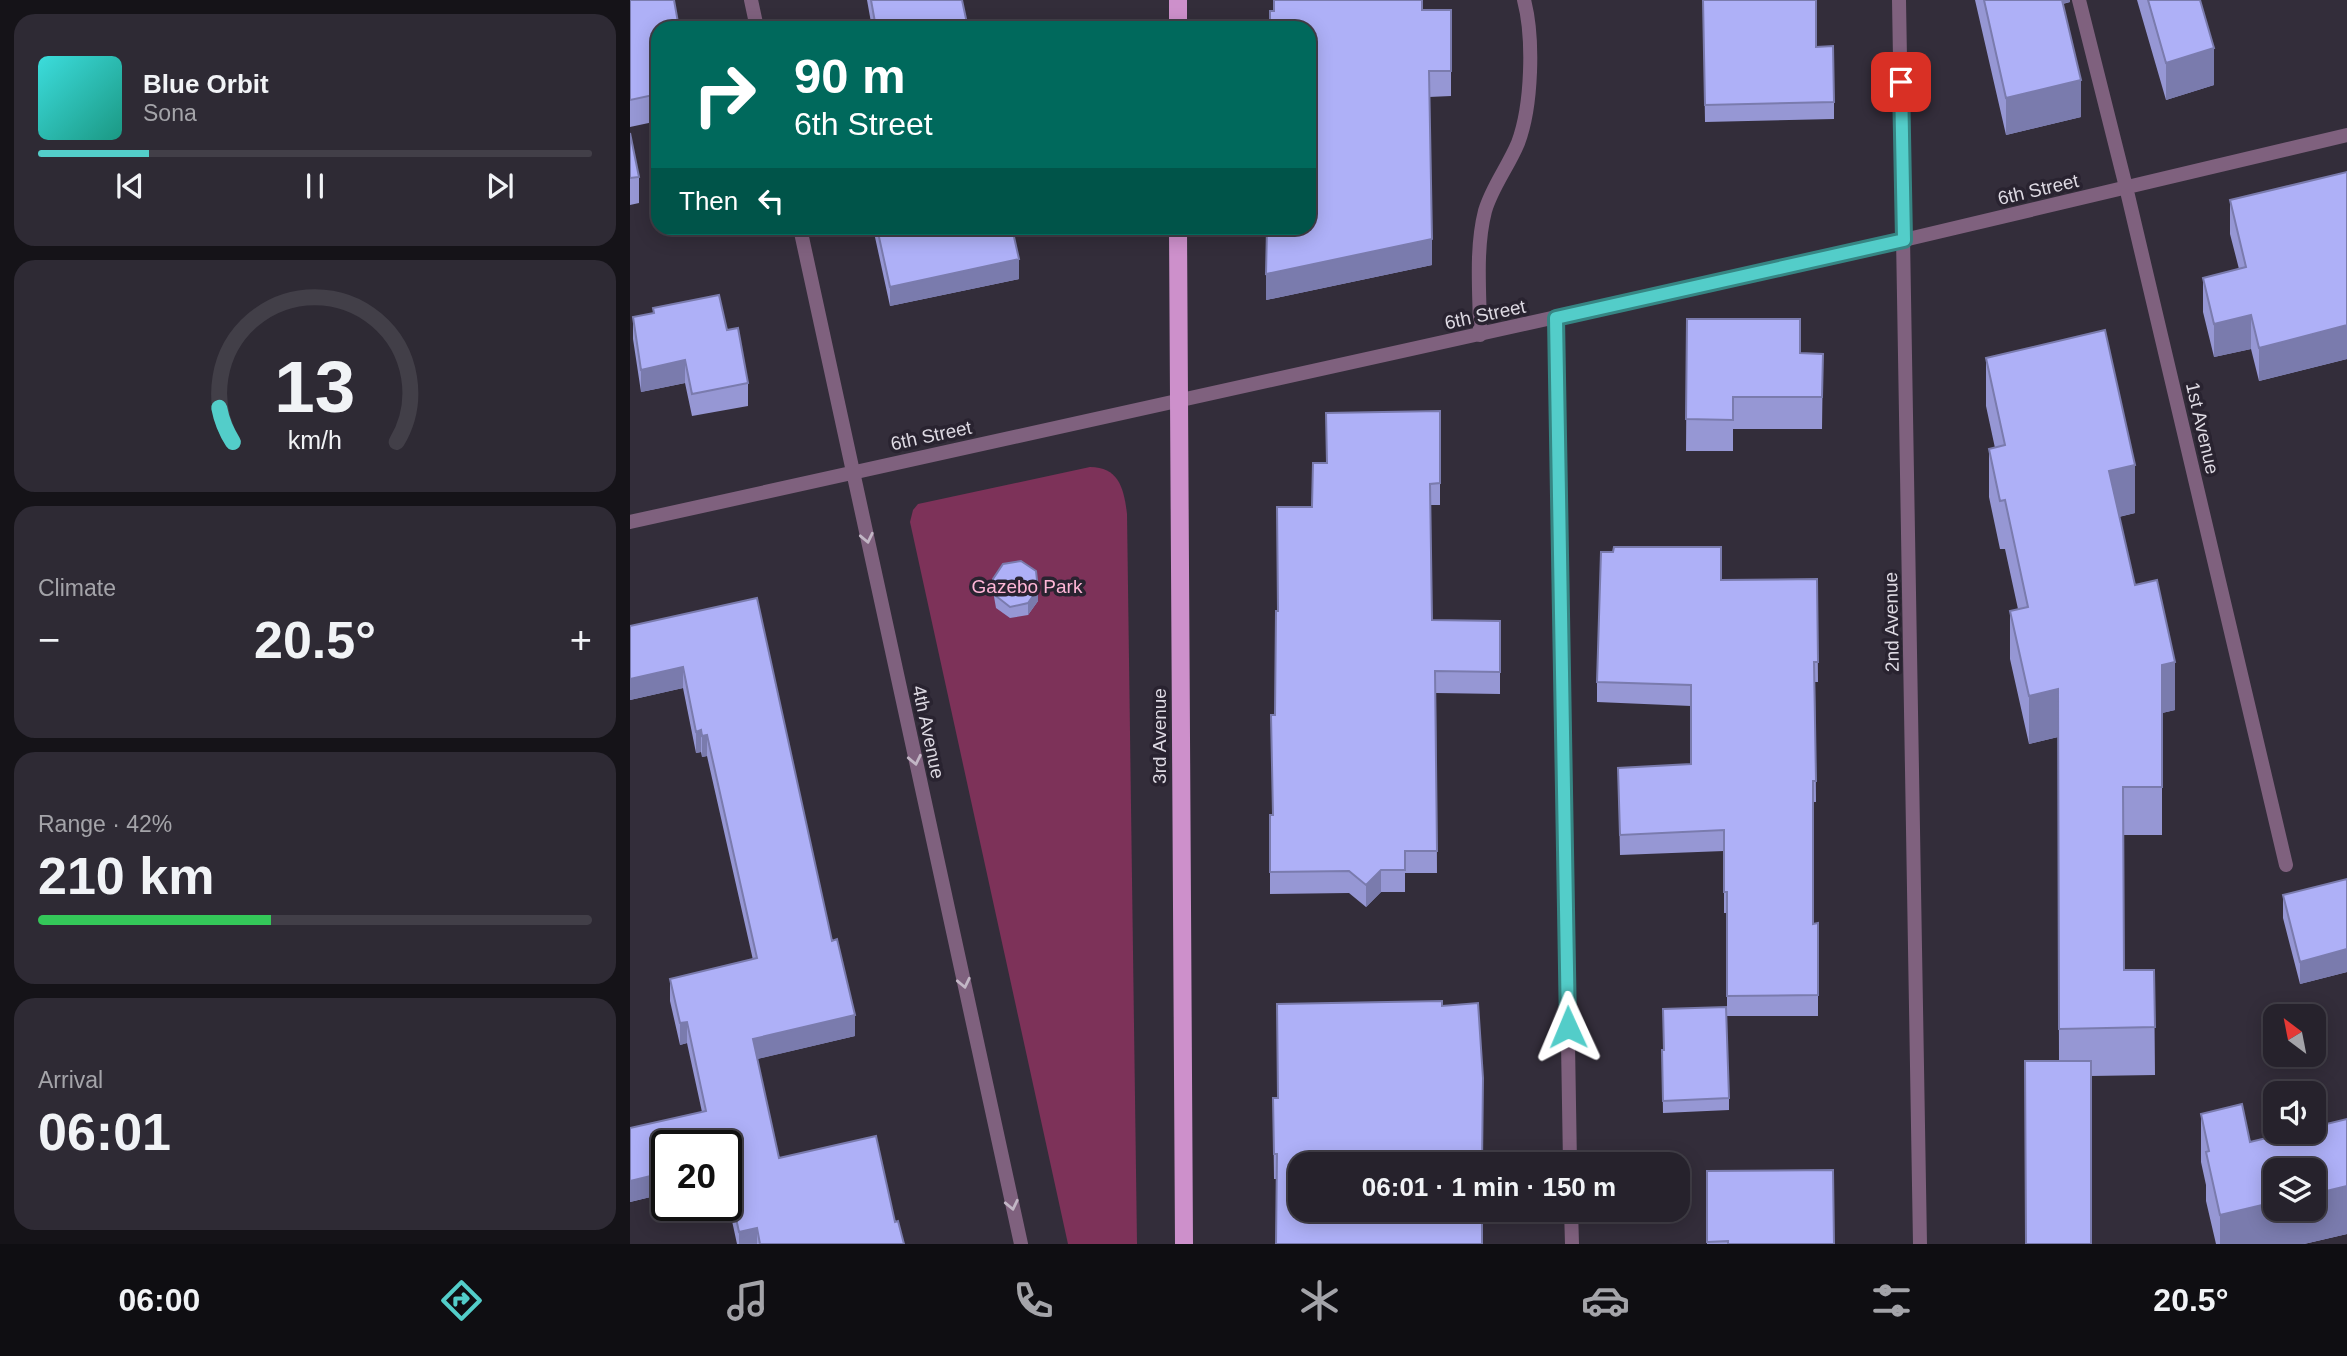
<!DOCTYPE html>
<meta charset="utf-8">
<style>
:root{--surface:#26222c;--page:#2e2a34;--text:#f1f3f6;--muted:#a4a4a9;--line:#423f48;--accent:#53cdc9}
body{margin:0;font-family:Arial,sans-serif;background:var(--page);color:var(--text);height:100vh;display:flex;flex-direction:column;font-size:26px;white-space:nowrap}
*{box-sizing:border-box;margin:0}
p{font-size:23px;color:var(--muted)}
.icon{flex:none;width:38px;height:38px;fill:none;stroke:currentColor;stroke-width:2;stroke-linecap:round;stroke-linejoin:round}
.map{position:relative;flex:1;overflow:hidden}
.sheet{display:flex;flex-direction:column;gap:14px;padding:14px;background:#151318;width:630px}
.sheet>*{flex:none}
.banner{position:absolute;left:21px;top:21px;width:665px;height:214px;border-radius:21px;box-shadow:0 4px 18px #0003,0 0 0 2px var(--line);background:#00695c;color:#fff;overflow:hidden}
.needle{width:46px;rotate:328deg}
.fabs{position:absolute;left:1633px;top:1004px;display:grid;gap:14px}
.fabs a{display:grid;place-items:center;width:63px;height:63px;border-radius:14px;background:var(--surface);box-shadow:0 4px 18px #0003,0 0 0 2px var(--line);font-size:35px}
.speed{position:absolute;left:21px;top:1130px;display:flex;gap:14px;font-size:35px;font-weight:700;text-align:center}
.speed>*{display:grid;place-content:center;width:91px;height:91px;border-radius:50%;background:var(--surface);box-shadow:0 4px 18px #0003,0 0 0 2px var(--line);line-height:1}
.speed .limit{border:4px solid #111;border-radius:10px;background:#fff;color:#111}
.pin{position:absolute;display:grid;place-items:center;width:60px;height:60px;color:#fff;margin:-30px;border-radius:14px;box-shadow:0 4px 10px #0006}
.me{position:absolute;width:77px;margin:-38px;rotate:359deg;stroke-linejoin:round;filter:drop-shadow(0 0 5px #0008)}
.turn{display:flex;align-items:center;gap:24px;height:147px;padding:0 28px;font-size:32px}
.turn .icon{width:91px;height:91px;stroke-width:2.5}
.turn b{display:block;font-size:49px;line-height:60px}
.then{display:flex;align-items:center;height:66px;padding:0 28px;background:#0003;gap:14px;font-size:26px}
.big{font-size:52px;font-weight:700;line-height:1.1}
.sheet .card{flex:1;display:flex;flex-direction:column;justify-content:center;gap:10px;min-width:0;padding:0 24px;border-radius:21px;background:var(--page)}
.sheet .dial{align-items:center;gap:0}
.dial svg{height:182px;overflow:visible;fill:none;stroke:var(--line);stroke-width:7;stroke-linecap:round;text-anchor:middle}
.dial text{fill:var(--text);stroke:none}
.song{display:flex;align-items:center;gap:21px}
.cover{width:84px;height:84px;border-radius:10px;background:linear-gradient(135deg,hsl(180 70% 55%),hsl(170 70% 35%))}
.played{height:7px;border-radius:4px;background:linear-gradient(90deg,var(--accent) 20%,var(--line) 20%)}
.keys{display:flex;justify-content:space-around;direction:ltr}
.heat{display:flex;justify-content:space-between;align-items:center;font-size:38px;direction:ltr}
.charge{height:10px;border-radius:5px;background:linear-gradient(90deg,#34c759 42%,var(--line) 0)}
.trip{position:absolute;left:658px;top:1152px;width:402px;height:70px;border-radius:21px;background:var(--surface);box-shadow:0 4px 18px #0003,0 0 0 2px var(--line);font-weight:700;line-height:70px;text-align:center}
.dock{display:flex;height:112px;justify-content:space-around;align-items:center;background:#0f0e12;color:var(--muted)}
.dock .icon{width:49px;height:49px}
.dock .on{color:var(--accent)}
.dock b{font-size:32px;color:var(--text)}
main{display:flex;flex:1;min-height:0}
.map>svg:first-child{display:block}
</style>
<main>
<section class="sheet">
<div class="card">
<div class="song"><i class="cover"></i><div><b>Blue Orbit</b><p>Sona</p></div></div>
<div class="played"></div>
<div class="keys"><svg class="icon" aria-label="previous" viewBox="0 0 24 24"><path d="M18 5L8 12l10 7zM5 5v14"/></svg><svg class="icon" aria-label="pause" viewBox="0 0 24 24"><path d="M8 5v14M16 5v14"/></svg><svg class="icon" aria-label="next" viewBox="0 0 24 24"><path d="M6 5l10 7-10 7zM19 5v14"/></svg></div>
</div>
<div class="card dial"><svg viewBox="0 0 100 80">
<path d="M14 69A42 42 0 1 1 86 69"/>
<path d="M14 69A42 42 0 0 1 8 54" stroke="#53cdc9"/>
<text x="50" y="56" font-size="32" font-weight="700">13</text>
<text x="50" y="72" font-size="11">km/h</text>
</svg></div>
<div class="card"><p>Climate</p>
<div class="heat"><a>−</a><b class="big">20.5°</b><a>+</a></div>
</div>
<div class="card"><p>Range · 42%</p><b class="big">210 km</b><div class="charge"></div></div>
<div class="card"><p>Arrival</p><b class="big">06:01</b></div>
</section>
<div class="map">
<svg width="1717" height="1244" viewBox="0 0 1717 1244">
<rect width="100%" height="100%" fill="#332d3a"/>
<!-- park -->
<path fill="#7d3259" d="M 460,467 C 489,467 494,489 497,514 L 507,1244 L 438,1244 L 280,522 L 283,510 L 288,504 Z"/>
<g fill="none" stroke-linecap="round" stroke-linejoin="round">
<!-- service -->
<path stroke="#7f617e" stroke-width="14" d="M 926,318 L 940,1164
M 850,335 C 850,295 845,250 855,211 C 862,187 878,167 888,143 C 902,106 904,38 894,0
M 941,1209 L 942,1244"/>
<!-- minor -->
<path stroke="#7f617e" stroke-width="14" d="M 121,0 L 127,28
M 1269,0 L 1290,1244
M 1449,0 L 1496,187 L 1656,865
M 170,228 L 391,1244
M 0,522 L 1274,240 L 1717,135"/>
<!-- primary -->
<path stroke="#cd90cb" stroke-width="18" d="M 548,0 L 548,28
M 548,228 L 554,1244"/>
</g>
<!-- wall -->
<path fill="#9697d4" d="M 0,0 L 28,28 L 28,121 L 0,127 Z
M 237,0 L 332,0 L 338,28 L 242,28 Z
M 1073,0 L 1186,47 L 1204,102 L 1204,119 L 1075,122 Z
M 1345,0 L 1440,0 L 1440,2 L 1433,4 L 1451,117 L 1376,135 Z
M 1507,0 L 1570,0 L 1584,85 L 1536,100 Z
M 792,10 L 821,10 L 821,96 L 799,97 L 802,265 L 636,300 Z
M 0,133 L 9,177 L 9,203 L 0,205 Z
M 1717,172 L 1717,360 L 1717,359 L 1629,381 L 1621,349 L 1584,357 L 1573,312 L 1573,278 L 1609,269 L 1600,234 L 1600,200 Z
M 243,228 L 382,228 L 389,279 L 260,306 Z
M 23,308 L 97,330 L 118,383 L 118,406 L 62,416 L 55,383 L 11,392 L 3,339 L 3,317 L 23,313 Z
M 1057,319 L 1170,353 L 1193,354 L 1192,429 L 1103,429 L 1103,451 L 1056,451 Z
M 1356,358 L 1505,513 L 1489,517 L 1505,585 L 1545,710 L 1532,713 L 1532,835 L 1493,835 L 1494,970 L 1524,970 L 1525,1075 L 1461,1076 L 1429,1061 L 1428,737 L 1399,744 L 1380,659 L 1380,611 L 1388,609 L 1375,549 L 1370,549 L 1359,497 L 1359,449 L 1365,448 L 1356,406 Z
M 810,411 L 810,505 L 800,505 L 802,620 L 870,621 L 870,694 L 806,693 L 807,873 L 775,873 L 775,892 L 751,892 L 736,907 L 719,893 L 640,894 L 640,815 L 643,815 L 648,611 L 696,463 Z
M 363,579 L 408,601 L 398,615 L 380,618 L 366,608 L 363,591 Z
M 1187,579 L 1188,682 L 1185,682 L 1186,802 L 1183,802 L 1183,924 L 1188,923 L 1188,1016 L 1097,1016 L 1097,913 L 1094,913 L 1094,851 L 990,855 L 988,768 L 1061,764 L 1061,706 L 967,702 L 967,682 L 1091,580 Z
M 127,598 L 202,941 L 225,1036 L 127,1059 L 149,1158 L 265,1222 L 274,1244 L 107,1244 L 96,1193 L 96,1146 L 37,1146 L 37,1193 L 0,1202 L 0,1128 L 72,1112 L 57,1043 L 50,1045 L 40,1001 L 40,979 L 123,960 L 77,756 L 72,757 L 71,752 L 66,753 L 53,688 L 0,700 L 0,626 Z
M 1717,879 L 1717,972 L 1670,984 L 1653,918 L 1653,895 Z
M 812,1001 L 647,1179 L 644,1179 L 643,1098 L 648,1098 Z
M 1032,1050 L 1099,1098 L 1099,1110 L 1033,1113 Z
M 1571,1114 L 1620,1142 L 1717,1119 L 1717,1234 L 1674,1244 L 1586,1244 L 1576,1201 L 1576,1185 L 1571,1162 Z
M 1077,1171 L 1204,1244 L 1077,1244 Z"/>
<!-- shaded-wall -->
<path fill="#7a7bad" d="M 1425,0 L 1440,0 L 1440,2 L 1425,5 Z
M 1584,48 L 1584,85 L 1536,100 L 1536,63 Z
M 1451,80 L 1451,117 L 1376,135 L 1376,98 Z
M 802,239 L 802,265 L 636,300 L 636,274 Z
M 389,259 L 389,279 L 260,306 L 260,287 Z
M 1621,315 L 1621,349 L 1584,357 L 1584,324 Z
M 1717,325 L 1717,359 L 1629,381 L 1629,348 Z
M 55,360 L 55,383 L 11,392 L 11,370 Z
M 1505,465 L 1505,513 L 1479,519 L 1479,471 Z
M 408,589 L 408,601 L 398,615 L 398,603 Z
M 1545,662 L 1545,710 L 1532,713 L 1532,665 Z
M 53,667 L 53,688 L 0,700 L 0,679 Z
M 1428,689 L 1428,737 L 1399,744 L 1399,696 Z
M 71,730 L 71,752 L 66,753 L 66,732 Z
M 77,735 L 77,756 L 72,757 L 72,736 Z
M 751,870 L 751,892 L 736,907 L 736,885 Z
M 1717,949 L 1717,972 L 1670,984 L 1670,962 Z
M 225,1015 L 225,1036 L 123,1060 L 123,1039 Z
M 57,1022 L 57,1043 L 50,1045 L 50,1023 Z
M 37,1172 L 37,1193 L 0,1202 L 0,1181 Z
M 1717,1186 L 1717,1234 L 1674,1244 L 1590,1244 L 1590,1215 L 1645,1202 L 1645,1209 L 1684,1209 L 1684,1194 Z
M 127,1228 L 127,1244 L 109,1244 L 109,1232 Z"/>
<!-- building -->
<path fill="#aeb0f7" stroke="#7a7bad" stroke-width="2" d="M 0,0 L 44,0 L 49,28 L 28,28 L 28,94 L 0,100 Z
M 241,0 L 332,0 L 338,28 L 246,28 Z
M 644,0 L 792,0 L 792,10 L 821,10 L 821,71 L 799,71 L 802,239 L 636,274 L 637,228 L 679,228 L 679,28 L 640,28 L 640,11 L 644,11 Z
M 1073,0 L 1186,0 L 1186,47 L 1203,46 L 1204,102 L 1075,105 Z
M 1354,0 L 1432,0 L 1451,80 L 1376,98 Z
M 1518,0 L 1570,0 L 1584,48 L 1536,63 Z
M 0,133 L 9,177 L 0,178 Z
M 1717,172 L 1717,327 L 1717,325 L 1629,348 L 1621,315 L 1584,324 L 1573,278 L 1616,267 L 1600,200 Z
M 247,228 L 382,228 L 389,259 L 260,287 Z
M 89,295 L 97,330 L 108,328 L 118,383 L 62,394 L 55,360 L 11,370 L 3,317 L 24,313 L 23,308 Z
M 1057,319 L 1170,319 L 1170,353 L 1193,354 L 1192,397 L 1103,397 L 1103,420 L 1056,419 Z
M 1475,330 L 1505,465 L 1479,471 L 1505,585 L 1527,580 L 1545,662 L 1532,665 L 1532,787 L 1493,787 L 1494,970 L 1524,970 L 1525,1027 L 1429,1029 L 1428,689 L 1399,696 L 1380,611 L 1398,607 L 1375,500 L 1370,501 L 1359,449 L 1375,445 L 1356,358 Z
M 810,411 L 810,483 L 800,484 L 802,620 L 870,621 L 870,672 L 805,671 L 807,851 L 775,851 L 775,870 L 751,870 L 736,885 L 719,871 L 640,872 L 640,815 L 643,815 L 641,715 L 645,715 L 646,611 L 648,611 L 647,507 L 682,507 L 683,463 L 697,463 L 696,413 Z
M 984,547 L 1091,547 L 1091,580 L 1187,579 L 1188,662 L 1184,662 L 1186,781 L 1183,781 L 1183,924 L 1188,923 L 1188,995 L 1097,996 L 1097,892 L 1094,892 L 1094,830 L 990,835 L 988,768 L 1061,764 L 1061,685 L 967,682 L 971,552 L 983,552 Z
M 391,561 L 406,571 L 408,589 L 398,603 L 380,607 L 366,596 L 363,579 L 373,564 Z
M 127,598 L 202,941 L 207,939 L 225,1015 L 123,1039 L 149,1158 L 246,1136 L 265,1222 L 268,1221 L 274,1244 L 130,1244 L 127,1228 L 109,1232 L 96,1172 L 96,1146 L 37,1146 L 37,1172 L 0,1181 L 0,1128 L 76,1111 L 57,1022 L 50,1023 L 40,979 L 127,958 L 77,735 L 72,736 L 71,730 L 66,732 L 53,667 L 0,679 L 0,626 Z
M 1717,879 L 1717,949 L 1670,962 L 1653,895 Z
M 812,1001 L 812,1006 L 848,1003 L 853,1078 L 852,1164 L 670,1164 L 670,1209 L 852,1209 L 852,1244 L 646,1244 L 647,1154 L 644,1154 L 643,1098 L 648,1098 L 647,1004 Z
M 1096,1007 L 1099,1098 L 1033,1101 L 1032,1050 L 1034,1050 L 1033,1009 Z
M 1395,1061 L 1461,1061 L 1461,1244 L 1396,1244 Z
M 1612,1104 L 1620,1142 L 1661,1132 L 1684,1132 L 1684,1127 L 1717,1119 L 1717,1186 L 1684,1194 L 1684,1171 L 1645,1171 L 1645,1202 L 1590,1215 L 1576,1152 L 1579,1151 L 1571,1114 Z
M 1203,1170 L 1204,1244 L 1098,1244 L 1098,1241 L 1077,1242 L 1077,1171 Z"/>
<!-- one-way arrows -->
<defs><path id="oneway-chevron" d="M-2-3.5L2.5 0L-2 3.5" fill="none" stroke-width="1.6" stroke-linecap="round" stroke-linejoin="round" transform="scale(1.75)"/></defs>
<g stroke="#c2b6c5">
<use href="#oneway-chevron" transform="translate(237 538) rotate(78)"/>
<use href="#oneway-chevron" transform="translate(285 760) rotate(78)"/>
<use href="#oneway-chevron" transform="translate(334 983) rotate(78)"/>
<use href="#oneway-chevron" transform="translate(382 1205) rotate(78)"/>
</g>
<g fill="none" stroke-linecap="round" stroke-linejoin="round">
<defs>
<path id="route" d="M 938,1027 L 926,318 L 1274,240 L 1271,82"/>
</defs>
<!-- route casing -->
<use href="#route" stroke="#368583" stroke-width="18"/>
<!-- route -->
<use href="#route" stroke="#53cdc9" stroke-width="12"/>
</g>
<g text-anchor="middle" stroke-width="7" stroke-linejoin="round" paint-order="stroke">
<!-- street labels -->
<g font-size="19" fill="#dedae3" stroke="#292330">
<text transform="translate(1408 189) rotate(-13)" y="7">6th Street</text>
<text transform="translate(855 314) rotate(-12)" y="7">6th Street</text>
<text transform="translate(1573 428) rotate(77)" y="7">1st Avenue</text>
<text transform="translate(301 435) rotate(-12)" y="7">6th Street</text>
<text transform="translate(1261 622) rotate(-91)" y="7">2nd Avenue</text>
<text transform="translate(299 732) rotate(78)" y="7">4th Avenue</text>
<text transform="translate(529 736) rotate(-90)" y="7">3rd Avenue</text>
</g>
<!-- park labels -->
<g font-size="19" fill="#ffb6d7" stroke="#292330">
<text x="397" y="593">Gazebo Park</text>
</g>
</g>
</svg>
<div class="fabs">
<a><svg class="needle" viewBox="-14 -14 28 28"><path d="M0-13l5 13h-10z" fill="#e53935"/><path d="M0 13l5-13h-10z" fill="#a4a4a9"/></svg></a>
<a><svg class="icon" aria-label="sound" viewBox="0 0 24 24"><path d="M4 9h4l5-4v14l-5-4H4zM17 9q2 3 0 6"/></svg></a>
<a><svg class="icon" aria-label="layers" viewBox="0 0 24 24"><path d="M12 4l9 5-9 5-9-5zM3 14l9 5 9-5"/></svg></a>
</div>
<div class="speed"><div class="limit">20</div></div>
<div class="pin" style="left:1271px;top:82px;background:#d93025"><svg class="icon" aria-label="arrive" viewBox="0 0 24 24"><path d="M6 21V4h12l-3 4 3 4H6"/></svg></div>
<svg class="me" style="left:938px;top:1027px" viewBox="-20 -20 40 40"><path d="M0-17L14 15 0 8-14 15z" fill="#53cdc9" stroke="#fff" stroke-width="4"/></svg>
<div class="trip">06:01 · 1 min · 150 m</div>
<div class="banner">
<div class="turn"><svg class="icon" aria-label="right" viewBox="0 0 24 24"><path d="M7 20v-9h11M14 6l5 5-5 5"/></svg><div><b>90 m</b>6th Street</div></div>
<div class="then">Then<svg class="icon" aria-label="left" viewBox="0 0 24 24"><path d="M17 20v-9H6M10 6l-5 5 5 5"/></svg></div>
</div>
</div>
</main>
<nav class="dock">
<b>06:00</b>
<svg class="icon on" aria-label="directions" viewBox="0 0 24 24"><path d="M12 3l9 9-9 9-9-9zM9 14v-3h6M13 9l2 2-2 2"/></svg>
<svg class="icon" aria-label="music" viewBox="0 0 24 24"><path d="M9 18V5l10-2v13"/><circle cx="6" cy="18" r="3"/><circle cx="16" cy="16" r="3"/></svg>
<svg class="icon" aria-label="phone" viewBox="0 0 24 24"><path d="M5 4h4l2 5-3 2q2 4 5 5l2-3 5 2v4C11 20 4 13 5 4z"/></svg>
<svg class="icon" aria-label="climate" viewBox="0 0 24 24"><path d="M12 3v18M4 7l16 10M4 17L20 7"/></svg>
<svg class="icon" aria-label="car" viewBox="0 0 24 24"><path d="M5 17H2v-5l4-1 3-4h7l3 4 3 1v5h-3M9 17h6M6 11h13"/><circle cx="7" cy="17" r="2"/><circle cx="17" cy="17" r="2"/></svg>
<svg class="icon" aria-label="filters" viewBox="0 0 24 24"><path d="M4 7h16M4 17h16"/><circle cx="9" cy="7" r="2"/><circle cx="15" cy="17" r="2"/></svg>
<b>20.5°</b>
</nav>
